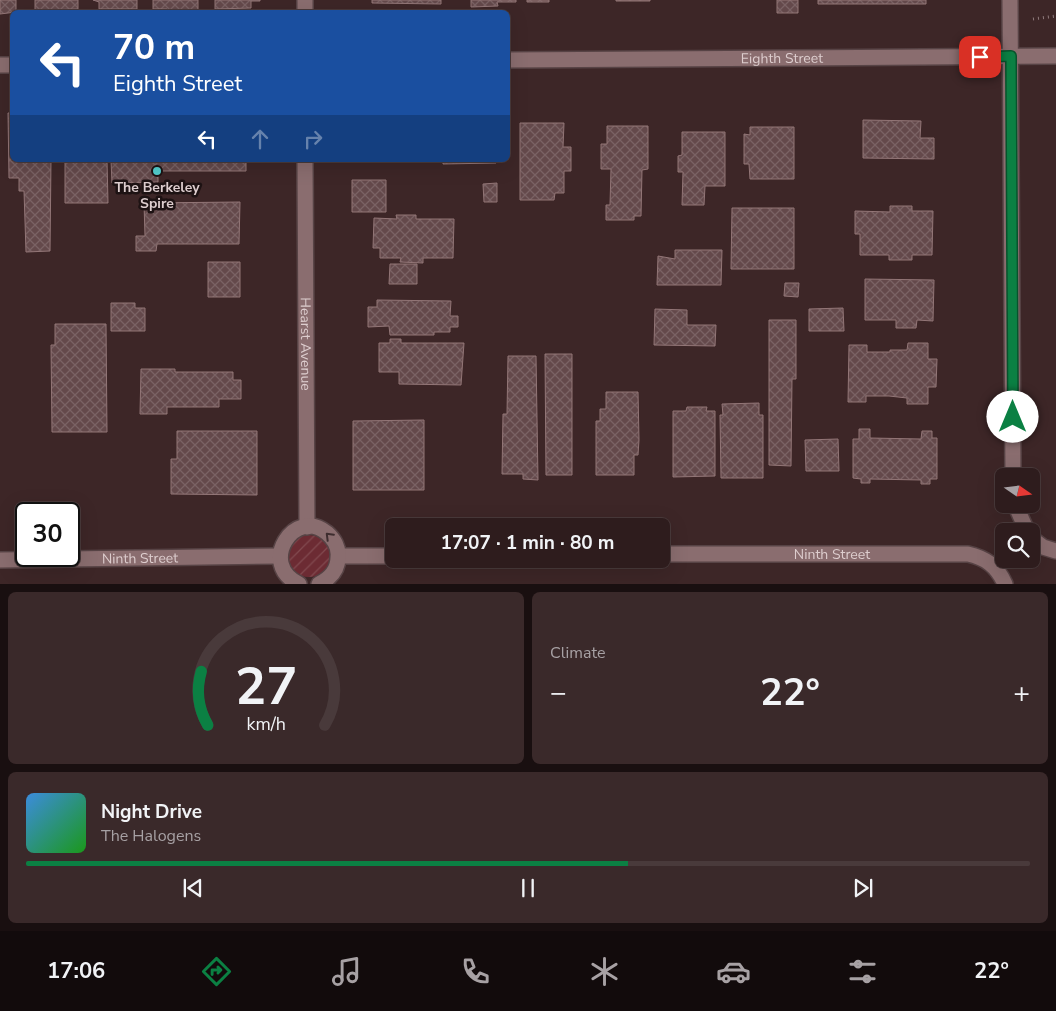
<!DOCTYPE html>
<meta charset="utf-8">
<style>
:root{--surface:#2e1c1d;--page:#3a292a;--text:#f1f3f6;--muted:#a7a1a4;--line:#493a3b;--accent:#0b8043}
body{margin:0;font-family:"Nunito Sans",sans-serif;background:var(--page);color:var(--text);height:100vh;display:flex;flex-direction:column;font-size:19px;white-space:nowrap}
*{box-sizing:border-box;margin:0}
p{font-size:16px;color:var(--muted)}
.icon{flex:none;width:28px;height:28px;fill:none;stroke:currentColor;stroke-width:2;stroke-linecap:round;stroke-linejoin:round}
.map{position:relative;height:584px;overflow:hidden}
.sheet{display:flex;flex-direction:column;gap:8px;padding:8px;background:#190f10;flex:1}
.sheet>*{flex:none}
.guide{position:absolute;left:10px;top:10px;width:500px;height:152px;border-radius:8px;box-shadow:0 5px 20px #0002,0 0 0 1px var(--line);background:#1a4fa0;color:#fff;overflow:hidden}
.needle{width:32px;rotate:104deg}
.buttons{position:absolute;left:995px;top:468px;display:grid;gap:10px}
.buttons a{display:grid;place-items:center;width:45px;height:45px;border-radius:8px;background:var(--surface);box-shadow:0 5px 20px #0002,0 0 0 1px var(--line);font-size:25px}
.speed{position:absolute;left:15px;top:502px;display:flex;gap:10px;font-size:25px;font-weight:700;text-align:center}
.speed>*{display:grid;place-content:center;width:65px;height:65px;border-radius:50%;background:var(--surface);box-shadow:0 5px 20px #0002,0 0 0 1px var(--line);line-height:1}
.speed .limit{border:2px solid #111;border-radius:8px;background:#fff;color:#111}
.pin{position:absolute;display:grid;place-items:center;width:42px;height:42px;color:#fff;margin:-21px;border-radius:10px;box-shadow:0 2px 8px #0006}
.me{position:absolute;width:55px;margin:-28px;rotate:0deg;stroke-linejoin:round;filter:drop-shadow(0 0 4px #0008)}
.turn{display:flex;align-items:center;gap:18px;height:105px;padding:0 20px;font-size:22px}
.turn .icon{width:65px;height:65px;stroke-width:2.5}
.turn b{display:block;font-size:35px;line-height:42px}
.lanes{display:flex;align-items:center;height:48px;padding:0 20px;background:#0003;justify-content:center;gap:25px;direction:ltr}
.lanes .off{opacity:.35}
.big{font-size:38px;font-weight:700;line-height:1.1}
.sheet .card{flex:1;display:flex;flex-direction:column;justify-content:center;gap:8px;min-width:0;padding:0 18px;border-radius:8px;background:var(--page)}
.sheet .dial{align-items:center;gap:0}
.dial svg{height:130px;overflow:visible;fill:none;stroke:var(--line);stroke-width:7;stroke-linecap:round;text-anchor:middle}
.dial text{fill:var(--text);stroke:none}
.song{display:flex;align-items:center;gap:15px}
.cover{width:60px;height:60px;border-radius:8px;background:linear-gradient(135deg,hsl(210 70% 55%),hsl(120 70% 35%))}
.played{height:5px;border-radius:2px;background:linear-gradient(90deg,var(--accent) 60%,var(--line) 60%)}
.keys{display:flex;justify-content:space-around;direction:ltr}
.heat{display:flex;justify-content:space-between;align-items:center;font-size:28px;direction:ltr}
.sheet .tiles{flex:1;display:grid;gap:8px;grid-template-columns:1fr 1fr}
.card:last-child{grid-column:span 2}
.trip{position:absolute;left:385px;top:518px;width:285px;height:50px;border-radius:8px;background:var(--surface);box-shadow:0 5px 20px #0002,0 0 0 1px var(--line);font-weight:700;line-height:50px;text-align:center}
.menu{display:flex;height:80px;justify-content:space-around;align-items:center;background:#120b0c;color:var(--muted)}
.menu .icon{width:35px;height:35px}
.menu .on{color:var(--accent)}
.menu b{font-size:22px;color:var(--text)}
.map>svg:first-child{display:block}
</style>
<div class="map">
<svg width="1056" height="584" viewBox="0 0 1056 584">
<defs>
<pattern id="garden-furrows" width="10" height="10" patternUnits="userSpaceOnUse" patternTransform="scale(1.25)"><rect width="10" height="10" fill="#6c2b33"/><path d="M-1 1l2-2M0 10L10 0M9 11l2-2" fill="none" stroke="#81494f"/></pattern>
<pattern id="building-cross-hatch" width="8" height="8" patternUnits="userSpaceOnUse" patternTransform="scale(1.25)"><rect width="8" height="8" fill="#64494b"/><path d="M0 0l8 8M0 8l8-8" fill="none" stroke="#7a6264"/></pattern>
</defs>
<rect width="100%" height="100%" fill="#3d2627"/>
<!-- garden -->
<path fill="url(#garden-furrows)" d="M288 556a21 21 0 1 1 42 0a21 21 0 1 1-42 0Z"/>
<!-- building -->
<path fill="url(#building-cross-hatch)" stroke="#937677" d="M 0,0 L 16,0 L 16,12 L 0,14 Z
M 35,0 L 78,0 L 78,9 L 35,10 Z
M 93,0 L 137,0 L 137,9 L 99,9 L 99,2 Z
M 153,0 L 198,0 L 198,10 L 167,12 L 167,9 L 153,9 Z
M 215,0 L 260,0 L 260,1 L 251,1 L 251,8 L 215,9 Z
M 372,0 L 441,0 L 441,4 L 372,3 Z
M 471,0 L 516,0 L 516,2 L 497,2 L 498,6 L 471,7 Z
M 527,0 L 549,0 L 549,2 L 527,2 Z
M 616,0 L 650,0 L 650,1 L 616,1 Z
M 777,0 L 798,0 L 798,13 L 777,13 Z
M 818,0 L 926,0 L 926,4 L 818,4 Z
M 8,113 L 12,113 L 12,160 L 51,160 L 50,251 L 26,252 L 24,191 L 19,191 L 19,178 L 9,178 Z
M 863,120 L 921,121 L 920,138 L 934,138 L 934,159 L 863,158 Z
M 520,123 L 564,123 L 563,147 L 571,147 L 571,171 L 564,171 L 564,193 L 555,193 L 554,200 L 520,200 Z
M 607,126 L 648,126 L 648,169 L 642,170 L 641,216 L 634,216 L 634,220 L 606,220 L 606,205 L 610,205 L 611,169 L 601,169 L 601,144 L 607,144 Z
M 750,127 L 794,127 L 794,179 L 750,179 L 749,164 L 744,164 L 744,134 L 750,135 Z
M 682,132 L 725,132 L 725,186 L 705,186 L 704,205 L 682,205 L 683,172 L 678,172 L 678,156 L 682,155 Z
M 65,160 L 107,160 L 108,203 L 65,203 Z
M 111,160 L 246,160 L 246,171 L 158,171 L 158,182 L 112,183 Z
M 443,160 L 496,160 L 496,163 L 443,164 Z
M 352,180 L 386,180 L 386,212 L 352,212 Z
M 497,183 L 497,202 L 484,202 L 483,184 Z
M 240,202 L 239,244 L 157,244 L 156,251 L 136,251 L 136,236 L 145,236 L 144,203 Z
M 890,206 L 912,206 L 912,211 L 933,211 L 932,255 L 912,255 L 912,260 L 889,260 L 889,255 L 860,255 L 860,234 L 855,234 L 855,211 L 890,212 Z
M 732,208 L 794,208 L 794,269 L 731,269 Z
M 396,215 L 416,215 L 416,219 L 454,219 L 453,258 L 423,258 L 423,263 L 400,262 L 401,258 L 380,258 L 380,248 L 373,248 L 374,218 L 397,219 Z
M 675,250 L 722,250 L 721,285 L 657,285 L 658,256 L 675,259 Z
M 208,262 L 240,262 L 240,297 L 208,297 Z
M 390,264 L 417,264 L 417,284 L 389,284 Z
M 865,279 L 934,280 L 933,321 L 917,320 L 916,328 L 896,328 L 896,320 L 865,320 Z
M 785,283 L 799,283 L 798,297 L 784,296 Z
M 377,300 L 451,301 L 450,316 L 458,316 L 458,327 L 450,327 L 450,332 L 434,332 L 434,335 L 390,335 L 389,326 L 368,327 L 368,307 L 377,307 Z
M 111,303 L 135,303 L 135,308 L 145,308 L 145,331 L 111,331 Z
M 843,308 L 844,331 L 809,331 L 809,309 Z
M 655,309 L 687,310 L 687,325 L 716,325 L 715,346 L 654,345 Z
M 769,320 L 796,320 L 796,379 L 792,379 L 791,466 L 769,465 Z
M 55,324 L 106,324 L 107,432 L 52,432 L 51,345 L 55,345 Z
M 390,339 L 401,339 L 401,343 L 464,343 L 461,385 L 399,384 L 399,372 L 379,372 L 379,343 L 390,343 Z
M 908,343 L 928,343 L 928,359 L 937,359 L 936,387 L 928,387 L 928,404 L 907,404 L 907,398 L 889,396 L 866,396 L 866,402 L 848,402 L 849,345 L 867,345 L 867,352 L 890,352 L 890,350 L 907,350 Z
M 545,354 L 572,354 L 572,475 L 546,475 Z
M 508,356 L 536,356 L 538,480 L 523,479 L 523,474 L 502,474 L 503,414 L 507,414 Z
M 141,369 L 175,369 L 175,372 L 233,372 L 233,380 L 241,380 L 241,399 L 219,399 L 219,407 L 167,407 L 167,414 L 140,414 Z
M 606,392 L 638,392 L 639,440 L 638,455 L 634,455 L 634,475 L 596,475 L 596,421 L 600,421 L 600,409 L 606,409 Z
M 759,403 L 759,415 L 763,415 L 763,478 L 721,478 L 720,415 L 723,415 L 722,404 Z
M 687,407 L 707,407 L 706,411 L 715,411 L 715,476 L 673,477 L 673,411 L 686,411 Z
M 424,420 L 424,490 L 353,490 L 353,421 Z
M 859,429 L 870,429 L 870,438 L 921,439 L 922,431 L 932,431 L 932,438 L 937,438 L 937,479 L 930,479 L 930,484 L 921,484 L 921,480 L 870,479 L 870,483 L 861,483 L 861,479 L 853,478 L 853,439 L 859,439 Z
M 177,431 L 257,431 L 257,495 L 171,494 L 171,459 L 177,459 Z
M 838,439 L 839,471 L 806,471 L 805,440 Z"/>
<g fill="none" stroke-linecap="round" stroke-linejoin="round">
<defs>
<g id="minor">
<path d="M 1010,0 L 1013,476"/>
<path d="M 305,12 L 305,0"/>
<path id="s1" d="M 508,60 L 1056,56"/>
<path d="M 0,65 L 12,65"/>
<path id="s2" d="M 305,160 L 307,527"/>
<path d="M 1015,504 L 1027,531"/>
<path d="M 1031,538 L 1043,547 L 1056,551"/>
<path id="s3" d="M 661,554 L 968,554 C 986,558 997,566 1005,584"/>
<path d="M 339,556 L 394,556"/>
<path id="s4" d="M 0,560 L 280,556"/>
<path d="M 299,584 C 257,564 295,506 327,533 C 334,539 339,548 338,557 C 338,570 331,578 319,584"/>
</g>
</defs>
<!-- minor casing -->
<use href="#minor" stroke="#574345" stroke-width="18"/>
<!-- path -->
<path stroke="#8f7b7c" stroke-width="3" stroke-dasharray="1 4" stroke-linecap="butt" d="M 1033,19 L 1056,16"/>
<!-- minor -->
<use href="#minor" stroke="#8a6d6f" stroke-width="15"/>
</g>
<!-- one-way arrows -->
<defs><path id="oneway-chevron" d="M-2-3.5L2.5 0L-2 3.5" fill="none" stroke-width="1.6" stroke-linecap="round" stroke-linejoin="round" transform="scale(1.25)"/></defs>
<use stroke="#3e2d2f" href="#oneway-chevron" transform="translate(329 536) rotate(-135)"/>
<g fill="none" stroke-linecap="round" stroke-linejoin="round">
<defs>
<path id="route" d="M 980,57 L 1011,56 L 1013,417"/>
</defs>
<!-- route casing -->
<use href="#route" stroke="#07532c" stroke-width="12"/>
<!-- route -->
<use href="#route" stroke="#0b8043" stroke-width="9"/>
</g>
<!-- markers -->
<circle fill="#52cdcd" stroke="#1d1213" stroke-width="2" cx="157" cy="171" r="5"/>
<g text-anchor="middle" stroke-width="5" stroke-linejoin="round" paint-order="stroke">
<!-- street labels -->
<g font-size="14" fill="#ddcdce" stroke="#1d1213">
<text dy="5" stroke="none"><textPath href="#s1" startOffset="274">Eighth Street</textPath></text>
<text dy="5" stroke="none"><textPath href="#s2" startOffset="184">Hearst Avenue</textPath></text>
<text dy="5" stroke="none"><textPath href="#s3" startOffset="171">Ninth Street</textPath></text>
<text dy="5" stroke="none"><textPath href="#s4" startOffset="140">Ninth Street</textPath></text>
</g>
<!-- poi labels -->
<g font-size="14" font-weight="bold" fill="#ddcdce" stroke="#1d1213">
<text x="157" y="192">The Berkeley<tspan x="157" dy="16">Spire</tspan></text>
</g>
</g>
</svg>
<div class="buttons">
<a><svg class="needle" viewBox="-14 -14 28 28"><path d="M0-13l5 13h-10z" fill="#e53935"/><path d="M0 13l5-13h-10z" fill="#a7a1a4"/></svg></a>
<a><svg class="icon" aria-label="search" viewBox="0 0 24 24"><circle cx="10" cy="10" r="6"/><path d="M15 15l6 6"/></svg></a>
</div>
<div class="speed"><div class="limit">30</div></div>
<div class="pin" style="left:980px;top:57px;background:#d93025"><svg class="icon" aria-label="arrive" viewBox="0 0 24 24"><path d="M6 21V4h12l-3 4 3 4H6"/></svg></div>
<svg class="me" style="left:1013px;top:417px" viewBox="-20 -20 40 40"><circle r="19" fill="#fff"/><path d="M0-13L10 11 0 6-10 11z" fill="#0b8043"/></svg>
<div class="trip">17:07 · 1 min · 80 m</div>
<div class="guide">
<div class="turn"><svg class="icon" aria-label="left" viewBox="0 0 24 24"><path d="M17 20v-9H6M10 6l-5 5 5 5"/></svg><div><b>70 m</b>Eighth Street</div></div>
<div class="lanes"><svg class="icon" aria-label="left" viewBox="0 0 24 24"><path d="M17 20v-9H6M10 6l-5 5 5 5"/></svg><svg class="icon off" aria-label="ahead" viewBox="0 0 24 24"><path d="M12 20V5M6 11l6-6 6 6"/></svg><svg class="icon off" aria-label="right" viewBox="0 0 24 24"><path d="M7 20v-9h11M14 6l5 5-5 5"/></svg></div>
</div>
</div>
<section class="sheet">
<div class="tiles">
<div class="card dial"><svg viewBox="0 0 100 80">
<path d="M14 69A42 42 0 1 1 86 69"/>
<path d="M14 69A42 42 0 0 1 10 36" stroke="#0b8043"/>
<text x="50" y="56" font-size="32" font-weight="700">27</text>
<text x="50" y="72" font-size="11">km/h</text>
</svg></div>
<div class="card"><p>Climate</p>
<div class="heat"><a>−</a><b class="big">22°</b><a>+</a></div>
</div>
<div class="card">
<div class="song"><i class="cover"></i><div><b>Night Drive</b><p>The Halogens</p></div></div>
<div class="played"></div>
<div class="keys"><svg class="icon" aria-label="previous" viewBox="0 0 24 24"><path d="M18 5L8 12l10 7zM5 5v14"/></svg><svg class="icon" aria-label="pause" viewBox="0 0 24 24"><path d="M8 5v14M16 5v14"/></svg><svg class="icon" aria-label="next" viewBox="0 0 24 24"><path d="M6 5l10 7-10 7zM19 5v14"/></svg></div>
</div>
</div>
</section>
<nav class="menu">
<b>17:06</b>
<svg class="icon on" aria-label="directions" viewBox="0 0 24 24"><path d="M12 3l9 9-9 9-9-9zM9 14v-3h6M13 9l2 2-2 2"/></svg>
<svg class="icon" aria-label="music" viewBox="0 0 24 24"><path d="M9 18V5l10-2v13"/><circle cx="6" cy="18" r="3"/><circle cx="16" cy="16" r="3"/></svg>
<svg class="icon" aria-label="phone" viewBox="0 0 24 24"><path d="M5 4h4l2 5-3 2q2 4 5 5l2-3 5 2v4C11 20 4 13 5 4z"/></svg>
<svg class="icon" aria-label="climate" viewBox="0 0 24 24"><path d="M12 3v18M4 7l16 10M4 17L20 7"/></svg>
<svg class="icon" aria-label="car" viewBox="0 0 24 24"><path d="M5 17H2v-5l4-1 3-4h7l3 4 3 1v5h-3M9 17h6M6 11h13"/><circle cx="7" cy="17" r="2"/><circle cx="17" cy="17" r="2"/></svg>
<svg class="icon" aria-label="filters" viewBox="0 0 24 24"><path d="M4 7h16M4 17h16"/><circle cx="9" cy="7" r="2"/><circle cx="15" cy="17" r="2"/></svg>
<b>22°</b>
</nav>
